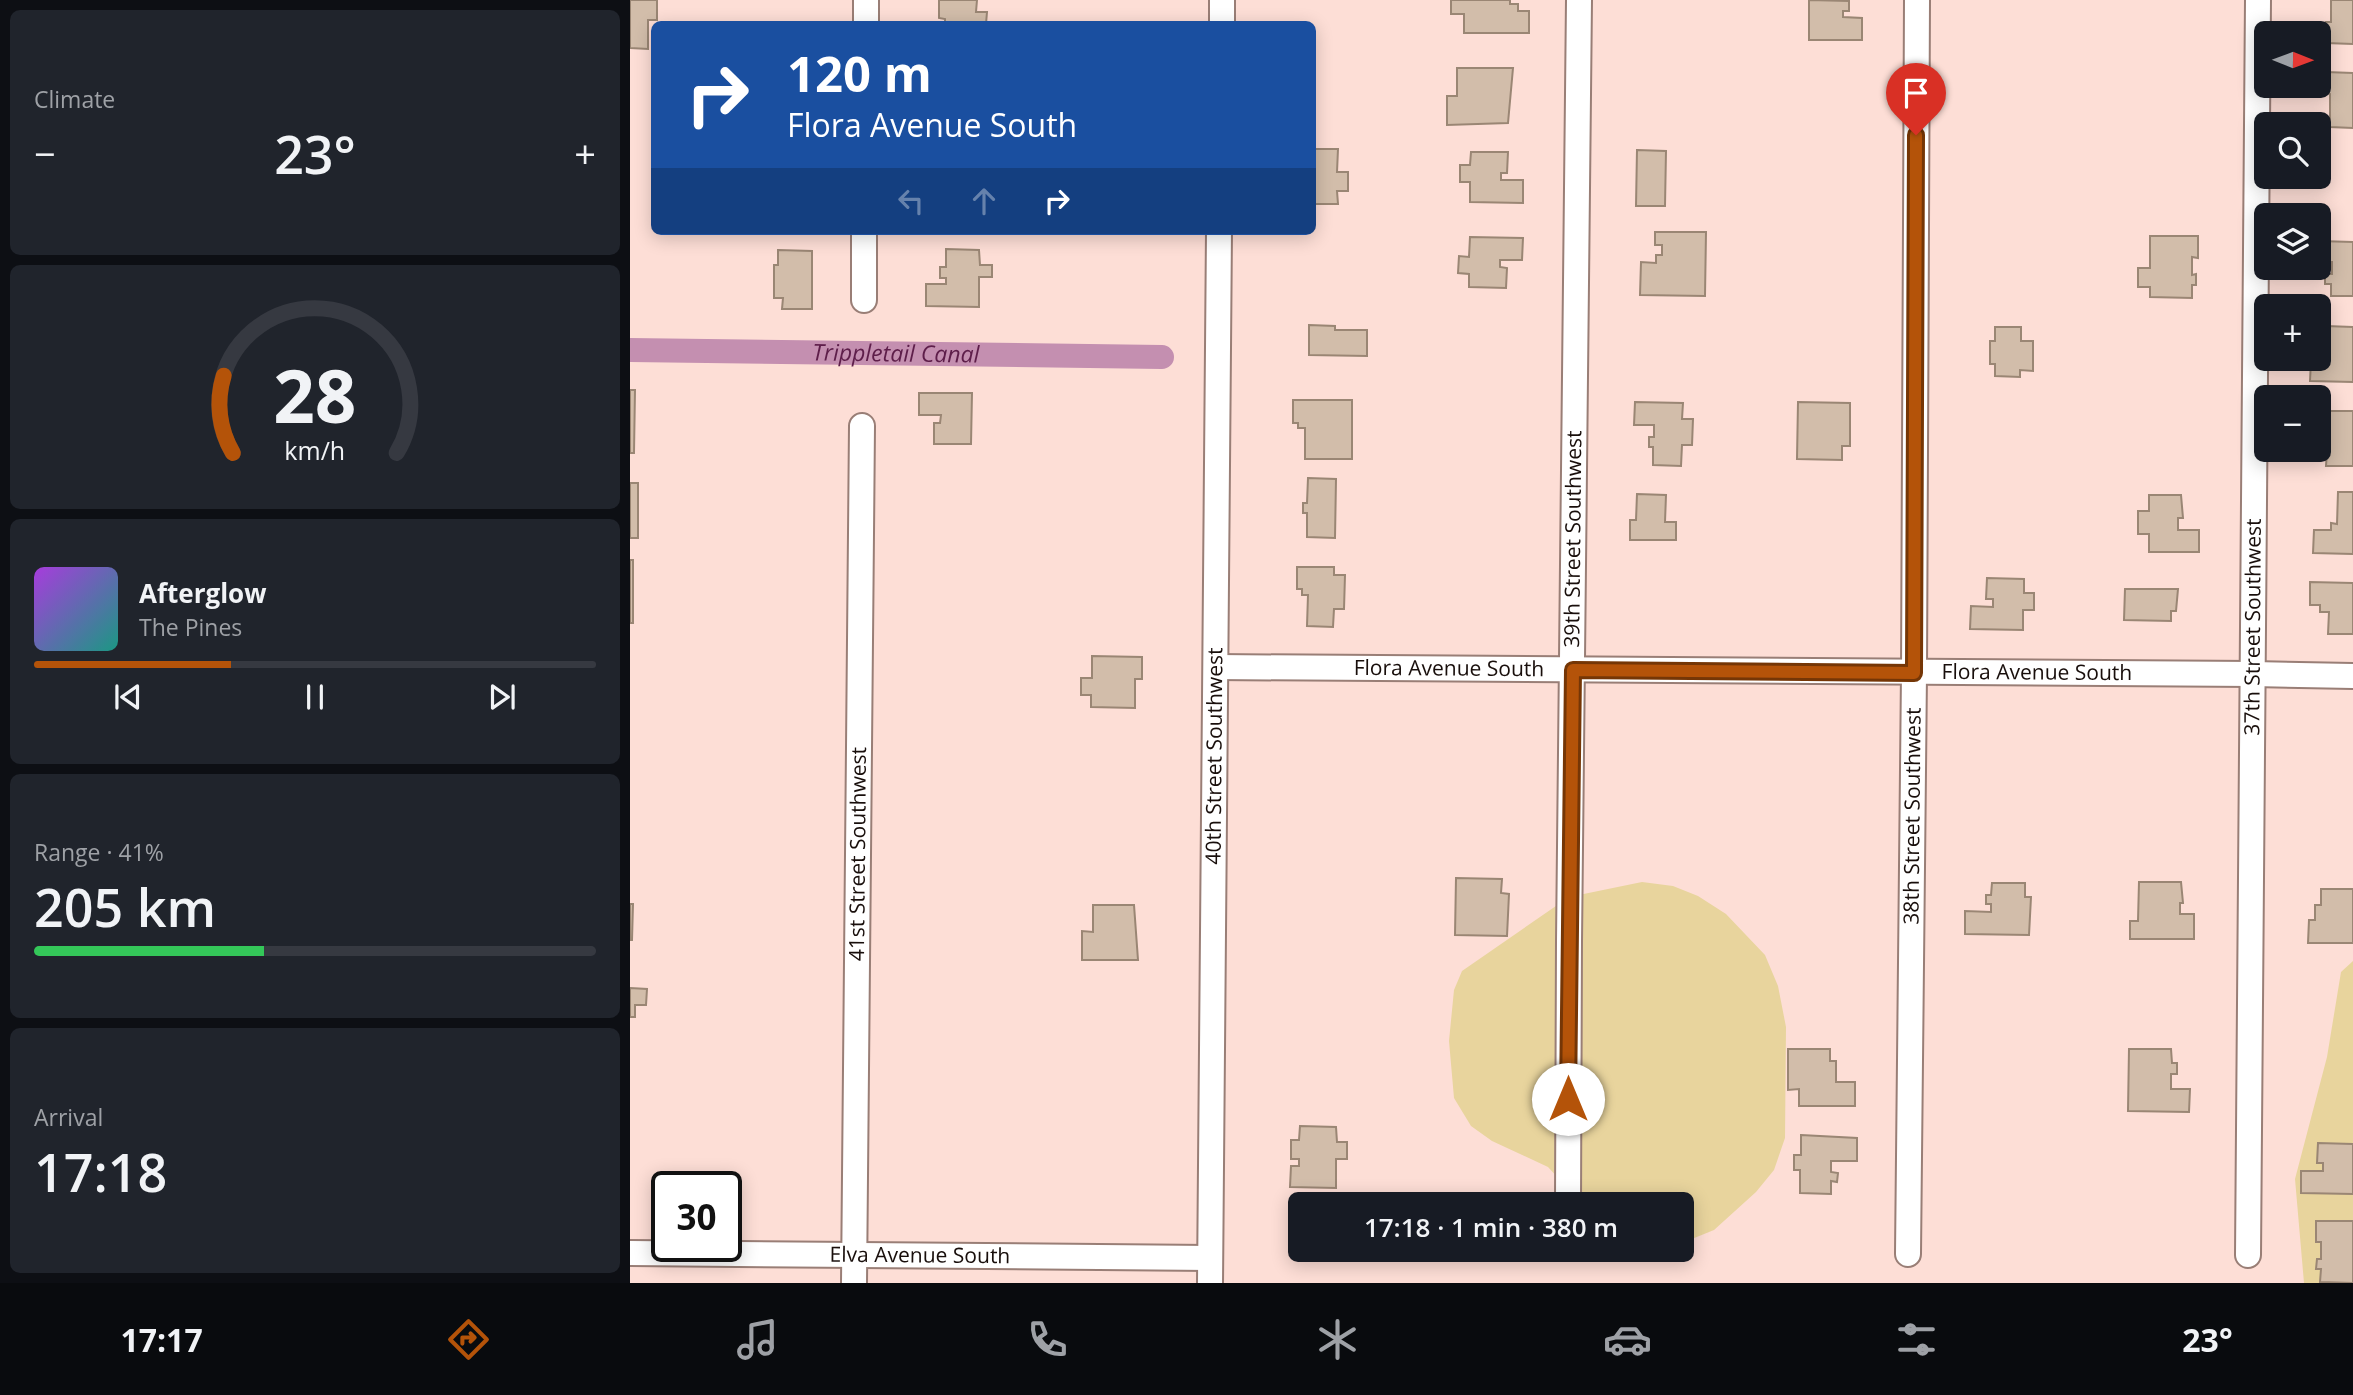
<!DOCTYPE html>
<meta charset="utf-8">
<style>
:root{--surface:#171b24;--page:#20242c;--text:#f1f3f6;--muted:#9ea1a6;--line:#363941;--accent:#b45309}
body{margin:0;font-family:"Open Sans",sans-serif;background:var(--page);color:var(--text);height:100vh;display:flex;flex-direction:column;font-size:26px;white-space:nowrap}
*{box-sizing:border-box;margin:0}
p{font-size:23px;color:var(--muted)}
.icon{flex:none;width:38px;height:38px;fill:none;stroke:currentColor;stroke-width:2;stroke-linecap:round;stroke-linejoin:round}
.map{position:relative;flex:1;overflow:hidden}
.details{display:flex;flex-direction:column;gap:10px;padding:10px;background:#0d0f14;width:630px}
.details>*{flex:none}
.hud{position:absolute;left:21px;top:21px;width:665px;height:214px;border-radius:10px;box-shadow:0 4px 18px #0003;background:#1a4fa0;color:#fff;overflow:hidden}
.needle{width:46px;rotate:91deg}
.tools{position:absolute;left:1624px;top:21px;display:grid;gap:14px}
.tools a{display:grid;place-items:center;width:77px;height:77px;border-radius:10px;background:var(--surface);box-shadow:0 4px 18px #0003;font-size:35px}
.speed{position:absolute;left:21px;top:1171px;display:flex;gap:14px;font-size:35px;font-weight:700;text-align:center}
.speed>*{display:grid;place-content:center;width:91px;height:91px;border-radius:50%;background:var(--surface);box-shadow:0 4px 18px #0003;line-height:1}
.speed .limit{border:4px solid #111;border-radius:10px;background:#fff;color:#111}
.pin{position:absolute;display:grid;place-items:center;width:60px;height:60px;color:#fff;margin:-72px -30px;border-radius:50% 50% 50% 0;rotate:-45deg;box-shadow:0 0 7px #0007}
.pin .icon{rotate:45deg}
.me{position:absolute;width:77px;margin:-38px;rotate:0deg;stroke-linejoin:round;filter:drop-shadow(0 0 5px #0008)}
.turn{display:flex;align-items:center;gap:24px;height:147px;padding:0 21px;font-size:32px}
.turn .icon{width:91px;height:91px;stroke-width:2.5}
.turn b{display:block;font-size:49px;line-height:60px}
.lanes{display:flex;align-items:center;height:66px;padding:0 21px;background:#0003;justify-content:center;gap:35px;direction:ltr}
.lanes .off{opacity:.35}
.big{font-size:52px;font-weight:600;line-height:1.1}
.details .widget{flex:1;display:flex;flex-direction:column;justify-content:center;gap:10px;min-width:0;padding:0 24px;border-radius:10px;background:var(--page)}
.details .dial{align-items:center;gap:0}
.dial svg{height:182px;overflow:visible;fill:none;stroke:var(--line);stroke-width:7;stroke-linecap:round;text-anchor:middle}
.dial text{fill:var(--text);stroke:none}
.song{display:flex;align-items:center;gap:21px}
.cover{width:84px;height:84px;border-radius:10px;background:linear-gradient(135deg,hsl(280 70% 55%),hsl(170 70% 35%))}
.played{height:7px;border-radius:4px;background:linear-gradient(90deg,var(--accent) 35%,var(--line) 35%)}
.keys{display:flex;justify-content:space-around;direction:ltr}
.heat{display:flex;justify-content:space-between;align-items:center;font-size:38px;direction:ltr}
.charge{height:10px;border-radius:5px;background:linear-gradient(90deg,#34c759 41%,var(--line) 0)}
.trip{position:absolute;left:658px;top:1192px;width:406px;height:70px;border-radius:10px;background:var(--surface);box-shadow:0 4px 18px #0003;font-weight:600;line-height:70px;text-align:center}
.dock{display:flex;height:112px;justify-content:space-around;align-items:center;background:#090b0e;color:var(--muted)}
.dock .icon{width:49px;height:49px}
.dock .active{color:var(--accent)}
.dock b{font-size:32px;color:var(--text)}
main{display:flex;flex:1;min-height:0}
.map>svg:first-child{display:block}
</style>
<main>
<section class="details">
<div class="widget"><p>Climate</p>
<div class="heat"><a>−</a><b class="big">23°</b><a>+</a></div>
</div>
<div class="widget dial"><svg viewBox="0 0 100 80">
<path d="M14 69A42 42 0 1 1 86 69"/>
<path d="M14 69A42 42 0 0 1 10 35" stroke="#b45309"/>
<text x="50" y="56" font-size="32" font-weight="700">28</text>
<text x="50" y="72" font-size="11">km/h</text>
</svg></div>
<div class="widget">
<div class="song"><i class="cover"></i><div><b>Afterglow</b><p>The Pines</p></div></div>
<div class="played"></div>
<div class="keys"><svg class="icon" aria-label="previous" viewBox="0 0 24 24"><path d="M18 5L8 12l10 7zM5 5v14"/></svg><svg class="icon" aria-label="pause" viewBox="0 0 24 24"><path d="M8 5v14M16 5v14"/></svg><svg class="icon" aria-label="next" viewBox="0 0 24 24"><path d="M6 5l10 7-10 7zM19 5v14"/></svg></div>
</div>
<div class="widget"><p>Range · 41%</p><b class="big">205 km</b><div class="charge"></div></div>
<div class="widget"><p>Arrival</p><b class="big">17:18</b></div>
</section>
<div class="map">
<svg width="1723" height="1283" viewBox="0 0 1723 1283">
<rect width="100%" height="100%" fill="#fdded6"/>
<!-- green -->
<path fill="#e8d49d" d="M 1012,882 L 1043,886 L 1068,896 L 1096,914 L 1135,955 L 1148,986 L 1156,1027 L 1155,1138 L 1144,1170 L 1126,1192 L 1084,1230 L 1052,1243 L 1052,1204 L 952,1204 L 918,1167 L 862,1141 L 841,1126 L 824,1098 L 819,1041 L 824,990 L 832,971 L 939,897 Z
M 1723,961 L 1723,1283 L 1674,1283 L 1665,1179 L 1697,1057 L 1711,972 Z"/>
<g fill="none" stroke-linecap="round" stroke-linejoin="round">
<!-- canal -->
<path stroke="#c48fb0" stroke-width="24" id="s1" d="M 0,350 L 532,357"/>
</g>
<!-- building -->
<path fill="#d2bdaa" stroke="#9a8674" stroke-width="2" d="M 0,0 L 27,0 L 27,20 L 18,20 L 18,49 L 0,48 Z
M 309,0 L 347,0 L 346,12 L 357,12 L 356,24 L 315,24 L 315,19 L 309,18 Z
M 821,0 L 880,0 L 880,4 L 888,4 L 888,11 L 899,11 L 899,33 L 834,33 L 834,14 L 821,14 Z
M 1179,0 L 1219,1 L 1219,11 L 1213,11 L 1213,17 L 1232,18 L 1232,40 L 1179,40 Z
M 1701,0 L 1723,0 L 1723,44 L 1696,43 L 1696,22 L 1701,22 Z
M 827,68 L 883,68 L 878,123 L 817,125 L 817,96 L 827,96 Z
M 1696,72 L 1723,73 L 1723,128 L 1700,127 L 1700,94 L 1696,93 Z
M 682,149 L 708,149 L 707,172 L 718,172 L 718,191 L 707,191 L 708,204 L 682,204 Z
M 1007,150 L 1036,151 L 1035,206 L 1006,206 Z
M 841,152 L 878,152 L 877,173 L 871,173 L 871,180 L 893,180 L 893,203 L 840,202 L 840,182 L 830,182 L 830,165 L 840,165 Z
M 1025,232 L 1076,232 L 1075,296 L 1010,295 L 1011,262 L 1026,263 L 1026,255 L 1032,255 L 1032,245 L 1025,245 Z
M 1520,236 L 1568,236 L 1568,258 L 1562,257 L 1562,275 L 1566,274 L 1566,285 L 1562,285 L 1562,298 L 1520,297 L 1520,287 L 1508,287 L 1508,268 L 1520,268 Z
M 840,237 L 893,238 L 892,260 L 870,260 L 870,267 L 877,268 L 876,288 L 839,287 L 839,274 L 828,273 L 829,256 L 839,257 Z
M 1689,241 L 1723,242 L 1723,296 L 1701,296 L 1701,284 L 1695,284 L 1695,274 L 1702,274 L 1702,262 L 1689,262 Z
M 316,249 L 349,250 L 350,265 L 362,265 L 362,277 L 349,277 L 349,307 L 296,306 L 296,284 L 316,284 L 316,278 L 310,278 L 310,267 L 316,267 Z
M 148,250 L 182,251 L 182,309 L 152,309 L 153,298 L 144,298 L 144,265 L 148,265 Z
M 679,325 L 705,326 L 705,330 L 737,330 L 737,356 L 679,355 Z
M 1696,326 L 1723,327 L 1723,382 L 1680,381 L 1681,360 L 1695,360 L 1695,349 L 1691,349 L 1691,341 L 1695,342 Z
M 1365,327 L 1391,327 L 1391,341 L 1403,341 L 1403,371 L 1390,370 L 1390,377 L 1365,376 L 1365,364 L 1360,364 L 1360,341 L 1365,341 Z
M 0,390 L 5,390 L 4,453 L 0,453 Z
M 289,393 L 342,393 L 341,444 L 304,444 L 304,423 L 310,423 L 311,415 L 289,415 Z
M 663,400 L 722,400 L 722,459 L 675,459 L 675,428 L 668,428 L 668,423 L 663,423 Z
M 1005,402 L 1053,403 L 1052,419 L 1063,419 L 1062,445 L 1052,445 L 1051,466 L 1023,465 L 1023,447 L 1019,447 L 1019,437 L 1024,437 L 1024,425 L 1004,425 Z
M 1168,402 L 1220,403 L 1220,446 L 1212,446 L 1212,460 L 1167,459 Z
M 1689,411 L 1723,411 L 1723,466 L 1696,466 L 1697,451 L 1692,451 L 1692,443 L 1697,443 L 1697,432 L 1689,432 Z
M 678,478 L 706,479 L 705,538 L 677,537 L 677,513 L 673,513 L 673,503 L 677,503 Z
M 0,483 L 8,483 L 8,538 L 0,538 Z
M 1708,492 L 1723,492 L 1723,554 L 1683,553 L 1684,530 L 1701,530 L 1701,523 L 1707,524 Z
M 1007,494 L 1036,495 L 1035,522 L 1046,522 L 1046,540 L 1000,540 L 1000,520 L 1006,520 Z
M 1519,495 L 1551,495 L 1553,518 L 1548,518 L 1548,530 L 1569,530 L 1569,552 L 1519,552 L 1519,534 L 1508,534 L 1508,511 L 1519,511 Z
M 0,560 L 3,560 L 3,623 L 0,623 Z
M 667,567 L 704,567 L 704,575 L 715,575 L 714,609 L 704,609 L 703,627 L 677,626 L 678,595 L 672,595 L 672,589 L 667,589 Z
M 1357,578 L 1394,579 L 1394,593 L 1404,593 L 1404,610 L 1393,610 L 1393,630 L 1340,629 L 1341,606 L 1363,607 L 1363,599 L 1356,599 Z
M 1680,582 L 1723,583 L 1723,634 L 1698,634 L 1699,612 L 1690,612 L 1690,605 L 1680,605 Z
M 1495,589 L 1548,589 L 1546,611 L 1541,611 L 1541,621 L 1494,620 Z
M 462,656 L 512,657 L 512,679 L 505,679 L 505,708 L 461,707 L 461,695 L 451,695 L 451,678 L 462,678 Z
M 826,878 L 872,879 L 871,893 L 879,894 L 877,936 L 825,935 Z
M 1509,882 L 1551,882 L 1553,903 L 1550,903 L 1550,914 L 1564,914 L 1564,939 L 1500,939 L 1500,921 L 1508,921 Z
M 1362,883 L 1395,883 L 1395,897 L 1401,897 L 1399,935 L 1335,934 L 1335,911 L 1361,912 L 1361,904 L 1356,904 L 1356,895 L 1361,895 Z
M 1691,889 L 1723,889 L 1723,943 L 1678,943 L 1679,920 L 1685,920 L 1685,905 L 1691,905 Z
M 0,904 L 3,904 L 2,940 L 0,940 Z
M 463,905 L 504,905 L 508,960 L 452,960 L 452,931 L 463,932 Z
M 0,988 L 17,989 L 16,1005 L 5,1005 L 5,1017 L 0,1017 Z
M 1158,1049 L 1200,1049 L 1200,1061 L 1206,1061 L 1206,1082 L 1225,1082 L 1225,1106 L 1169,1106 L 1169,1089 L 1158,1090 Z
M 1499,1049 L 1541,1049 L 1542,1063 L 1547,1063 L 1547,1074 L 1541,1074 L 1541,1089 L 1560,1089 L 1559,1112 L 1498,1111 Z
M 670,1126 L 706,1127 L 707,1142 L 717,1142 L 717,1159 L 706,1159 L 706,1188 L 660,1187 L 661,1166 L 669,1166 L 669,1159 L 661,1159 L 661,1140 L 669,1140 Z
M 1171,1135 L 1227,1138 L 1227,1161 L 1201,1161 L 1201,1172 L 1208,1173 L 1207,1182 L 1201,1181 L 1201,1194 L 1170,1193 L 1170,1170 L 1164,1170 L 1164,1155 L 1171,1155 Z
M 1688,1143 L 1723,1144 L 1723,1194 L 1671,1193 L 1671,1171 L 1693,1171 L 1693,1163 L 1687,1163 Z
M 1686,1221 L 1723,1221 L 1723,1283 L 1690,1282 L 1691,1269 L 1686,1269 L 1687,1259 L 1691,1259 L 1691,1242 L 1686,1242 Z"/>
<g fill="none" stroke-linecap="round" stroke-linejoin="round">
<defs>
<g id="minor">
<path d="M 236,24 L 236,0"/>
<path d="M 592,24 L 592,0"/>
<path d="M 234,300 L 234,231"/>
<path id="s2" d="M 586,667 L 1623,674 L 1723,676"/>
<path id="s3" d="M 938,1204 L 939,941 L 949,0"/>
<path id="s4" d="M 0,1253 L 580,1258"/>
<path id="s5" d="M 1278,1254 L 1284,673 L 1287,0"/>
<path id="s6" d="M 1618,1255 L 1628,0"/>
<path id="s7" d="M 224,1283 L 232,426"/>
<path id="s8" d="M 580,1283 L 589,231"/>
</g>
</defs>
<!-- minor casing -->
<use href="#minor" stroke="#997e76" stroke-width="28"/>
<!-- minor -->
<use href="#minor" stroke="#fff" stroke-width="24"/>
</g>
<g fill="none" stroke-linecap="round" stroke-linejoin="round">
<defs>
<path id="route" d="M 938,1099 L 943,670 L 1284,673 L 1286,135"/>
</defs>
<!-- route casing -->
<use href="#route" stroke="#753606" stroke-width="18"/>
<!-- route -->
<use href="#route" stroke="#b45309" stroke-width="12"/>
</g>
<g text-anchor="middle" stroke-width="6" stroke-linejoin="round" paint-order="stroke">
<!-- street labels -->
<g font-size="21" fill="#180e0b" stroke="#fff">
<text dy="7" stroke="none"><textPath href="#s3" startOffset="665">39th Street Southwest</textPath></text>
<text dy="7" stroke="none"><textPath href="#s6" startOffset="628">37th Street Southwest</textPath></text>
<text dy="7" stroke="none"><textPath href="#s2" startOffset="233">Flora Avenue South</textPath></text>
<text dy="7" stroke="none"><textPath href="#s2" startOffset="821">Flora Avenue South</textPath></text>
<text dy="7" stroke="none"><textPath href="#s8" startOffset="527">40th Street Southwest</textPath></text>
<text dy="7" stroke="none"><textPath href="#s5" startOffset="438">38th Street Southwest</textPath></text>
<text dy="7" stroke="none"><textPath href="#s7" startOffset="429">41st Street Southwest</textPath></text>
<text dy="7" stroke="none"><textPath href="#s4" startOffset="290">Elva Avenue South</textPath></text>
</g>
<!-- water labels -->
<g font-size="23" font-style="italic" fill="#5e1e4a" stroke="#fff">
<text dy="8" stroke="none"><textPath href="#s1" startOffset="266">Trippletail Canal</textPath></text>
</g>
</g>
</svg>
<div class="tools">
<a><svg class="needle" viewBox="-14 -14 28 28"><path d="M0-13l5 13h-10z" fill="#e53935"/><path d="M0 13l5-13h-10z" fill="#9ea1a6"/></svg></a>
<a><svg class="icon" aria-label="search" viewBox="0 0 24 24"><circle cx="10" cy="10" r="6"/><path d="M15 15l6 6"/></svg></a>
<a><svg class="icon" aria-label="layers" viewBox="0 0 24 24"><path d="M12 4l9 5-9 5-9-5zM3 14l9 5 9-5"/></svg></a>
<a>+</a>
<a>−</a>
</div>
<div class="speed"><div class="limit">30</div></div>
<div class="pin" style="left:1286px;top:135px;background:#d93025"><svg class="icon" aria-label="arrive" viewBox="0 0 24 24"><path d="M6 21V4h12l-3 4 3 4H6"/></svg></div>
<svg class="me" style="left:938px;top:1099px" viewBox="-20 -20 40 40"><circle r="19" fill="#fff"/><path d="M0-13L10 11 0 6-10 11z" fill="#b45309"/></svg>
<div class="trip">17:18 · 1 min · 380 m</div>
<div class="hud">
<div class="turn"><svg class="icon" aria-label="right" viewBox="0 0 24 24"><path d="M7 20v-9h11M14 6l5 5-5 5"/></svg><div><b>120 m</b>Flora Avenue South</div></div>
<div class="lanes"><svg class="icon off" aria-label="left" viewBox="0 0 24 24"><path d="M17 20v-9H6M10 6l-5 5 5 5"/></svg><svg class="icon off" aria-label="ahead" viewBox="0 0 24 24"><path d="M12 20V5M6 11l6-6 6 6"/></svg><svg class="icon" aria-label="right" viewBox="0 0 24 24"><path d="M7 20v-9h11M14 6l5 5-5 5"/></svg></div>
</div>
</div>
</main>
<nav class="dock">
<b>17:17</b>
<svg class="icon active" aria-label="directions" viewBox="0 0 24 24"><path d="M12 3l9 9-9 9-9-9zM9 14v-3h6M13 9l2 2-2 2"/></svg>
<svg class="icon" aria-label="music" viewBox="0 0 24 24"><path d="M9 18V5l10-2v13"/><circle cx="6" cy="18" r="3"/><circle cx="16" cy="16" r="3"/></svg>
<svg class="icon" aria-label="phone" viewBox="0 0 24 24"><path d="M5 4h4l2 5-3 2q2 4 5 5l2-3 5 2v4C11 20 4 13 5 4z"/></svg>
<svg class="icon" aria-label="climate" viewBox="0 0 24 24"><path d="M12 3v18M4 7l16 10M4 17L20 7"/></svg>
<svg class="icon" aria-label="car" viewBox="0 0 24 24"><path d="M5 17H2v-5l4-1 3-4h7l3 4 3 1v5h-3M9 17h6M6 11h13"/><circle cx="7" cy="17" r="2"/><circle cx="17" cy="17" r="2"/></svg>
<svg class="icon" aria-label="filters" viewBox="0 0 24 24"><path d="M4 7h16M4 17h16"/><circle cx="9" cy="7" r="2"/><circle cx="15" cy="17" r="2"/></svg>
<b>23°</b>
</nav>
